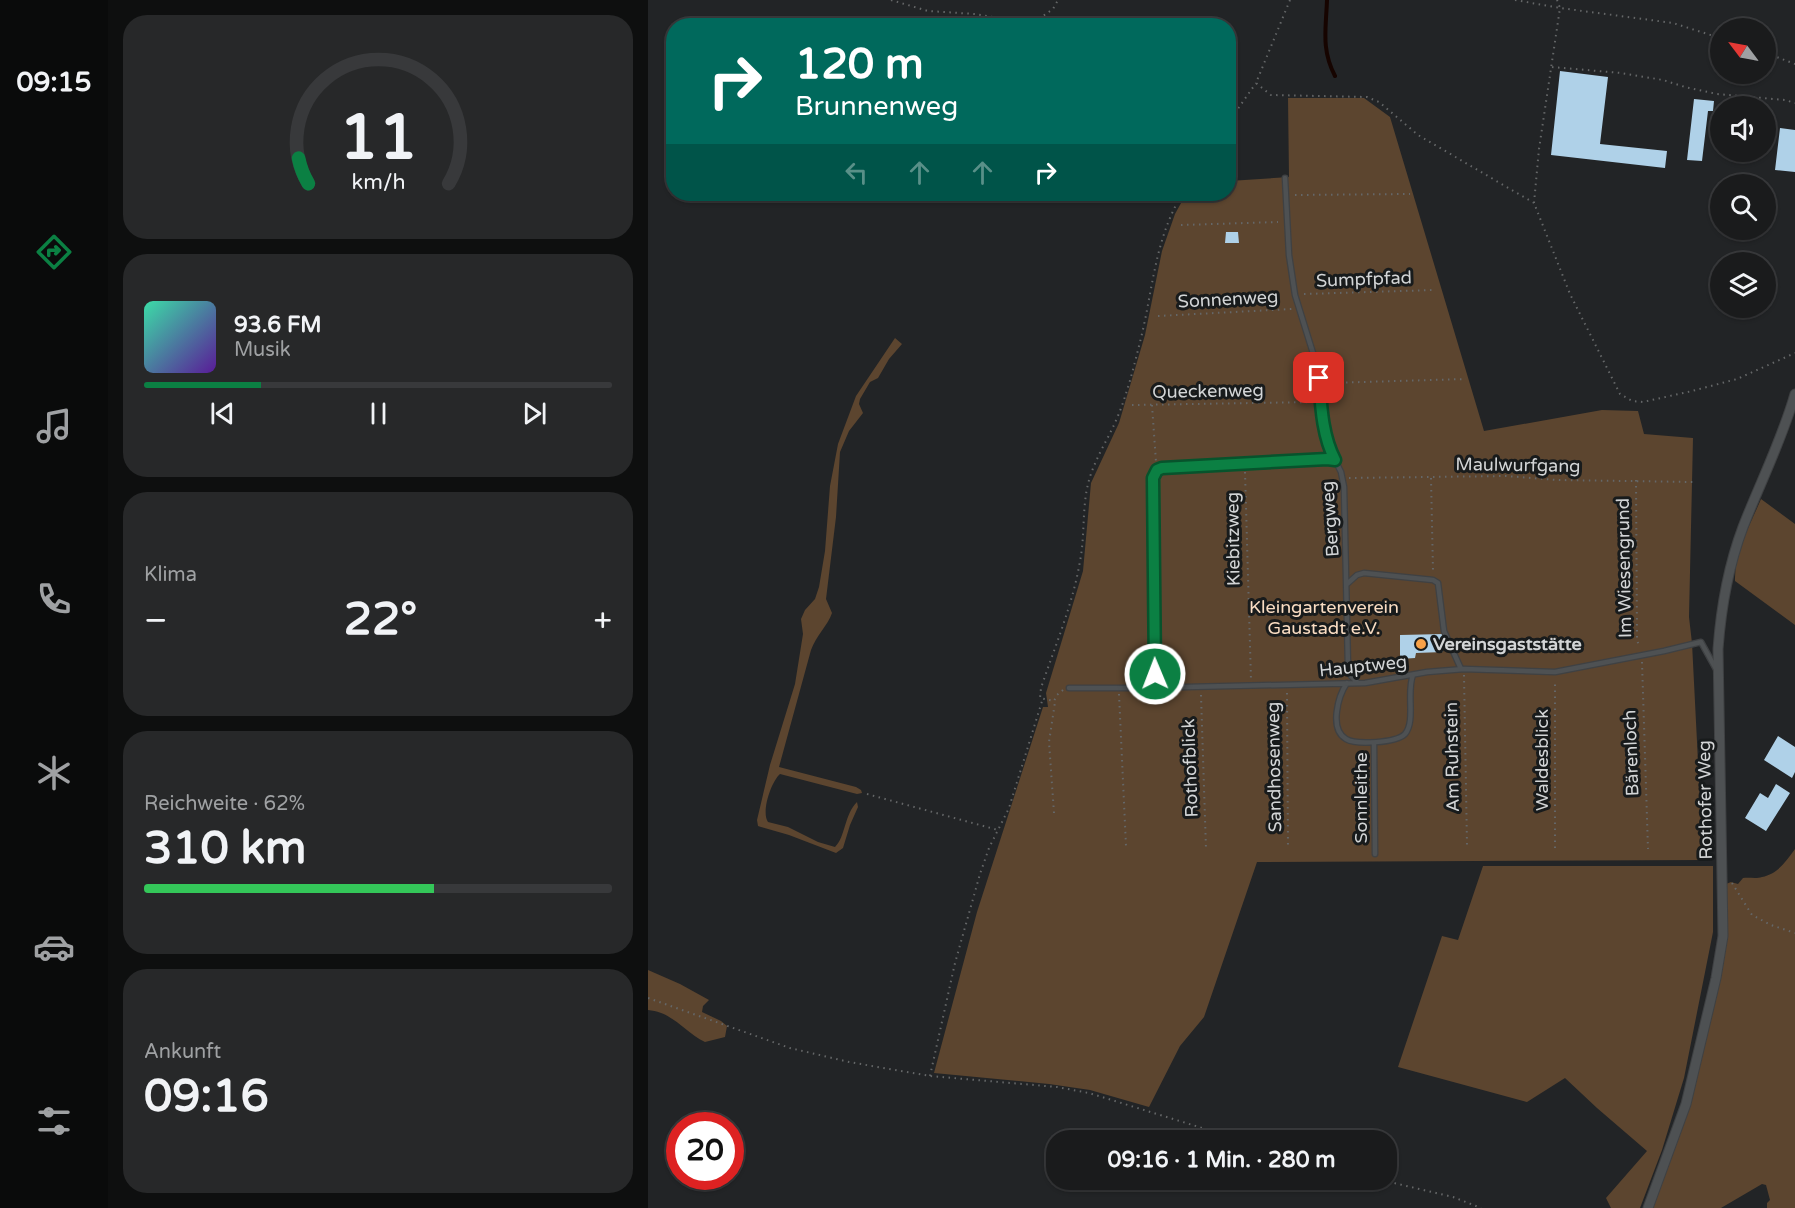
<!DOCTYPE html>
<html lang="de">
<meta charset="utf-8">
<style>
:root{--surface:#1a1b1c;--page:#272829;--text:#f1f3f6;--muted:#9fa1a3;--line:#38393b;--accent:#0b8043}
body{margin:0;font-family:"Varela Round",sans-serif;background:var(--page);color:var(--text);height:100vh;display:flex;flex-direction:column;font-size:22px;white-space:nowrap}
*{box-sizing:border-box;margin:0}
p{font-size:20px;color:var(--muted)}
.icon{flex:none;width:33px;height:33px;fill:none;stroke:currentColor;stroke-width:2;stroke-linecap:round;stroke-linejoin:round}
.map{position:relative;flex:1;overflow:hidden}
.details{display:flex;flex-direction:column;gap:15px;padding:15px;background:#0e0f0f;width:540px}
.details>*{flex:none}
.hud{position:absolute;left:18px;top:18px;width:570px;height:183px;border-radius:24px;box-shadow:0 2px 4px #0004,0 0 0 2px var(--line);background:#00695c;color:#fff;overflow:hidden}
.needle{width:39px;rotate:302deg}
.controls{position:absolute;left:1062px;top:18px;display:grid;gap:12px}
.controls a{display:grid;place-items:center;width:66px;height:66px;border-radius:50%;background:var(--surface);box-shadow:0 2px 4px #0004,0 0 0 2px var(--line);font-size:30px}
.speed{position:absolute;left:18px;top:1112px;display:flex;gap:12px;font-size:30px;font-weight:700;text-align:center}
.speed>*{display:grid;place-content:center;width:78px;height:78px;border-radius:50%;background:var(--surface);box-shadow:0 2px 4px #0004,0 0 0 2px var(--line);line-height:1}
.speed .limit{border:9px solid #d22;background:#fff;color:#111}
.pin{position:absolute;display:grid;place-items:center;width:51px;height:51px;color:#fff;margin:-26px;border-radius:12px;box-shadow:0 3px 9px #0006}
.me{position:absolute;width:66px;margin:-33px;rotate:359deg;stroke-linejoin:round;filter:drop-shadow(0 0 4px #0008)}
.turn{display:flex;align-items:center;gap:21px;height:126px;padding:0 30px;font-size:27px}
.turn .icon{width:78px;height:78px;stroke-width:2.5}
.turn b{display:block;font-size:42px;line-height:51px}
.lanes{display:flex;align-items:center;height:57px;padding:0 30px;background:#0003;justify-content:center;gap:30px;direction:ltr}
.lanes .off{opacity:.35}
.big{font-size:45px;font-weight:800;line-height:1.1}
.details .widget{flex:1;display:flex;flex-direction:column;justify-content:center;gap:9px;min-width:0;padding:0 21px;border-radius:24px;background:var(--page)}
.details .dial{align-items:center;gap:0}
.dial svg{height:156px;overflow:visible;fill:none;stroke:var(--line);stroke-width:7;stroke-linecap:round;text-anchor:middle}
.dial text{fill:var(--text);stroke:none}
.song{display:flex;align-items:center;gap:18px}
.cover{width:72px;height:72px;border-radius:9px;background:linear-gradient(135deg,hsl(160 70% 55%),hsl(270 70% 35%))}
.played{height:6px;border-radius:3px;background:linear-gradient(90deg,var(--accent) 25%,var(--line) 25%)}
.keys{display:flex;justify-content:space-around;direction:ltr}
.heat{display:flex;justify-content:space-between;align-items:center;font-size:33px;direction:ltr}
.charge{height:9px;border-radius:4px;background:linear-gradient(90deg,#34c759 62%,var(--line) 0)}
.trip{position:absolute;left:398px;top:1130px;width:351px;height:60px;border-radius:24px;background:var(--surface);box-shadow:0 2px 4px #0004,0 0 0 2px var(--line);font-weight:800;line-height:60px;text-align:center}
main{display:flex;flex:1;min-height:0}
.tab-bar{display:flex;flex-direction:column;width:108px;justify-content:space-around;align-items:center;background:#0a0b0b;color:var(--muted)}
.tab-bar .icon{width:42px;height:42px}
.tab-bar .current{color:var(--accent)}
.tab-bar b{font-size:27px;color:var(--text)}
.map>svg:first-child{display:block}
</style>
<main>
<nav class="tab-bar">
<b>09:15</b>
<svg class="icon current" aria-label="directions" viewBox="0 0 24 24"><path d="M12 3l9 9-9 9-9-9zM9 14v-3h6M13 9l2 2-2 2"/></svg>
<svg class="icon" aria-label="music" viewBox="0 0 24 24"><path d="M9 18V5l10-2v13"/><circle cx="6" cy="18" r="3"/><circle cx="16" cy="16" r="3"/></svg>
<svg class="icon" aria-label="phone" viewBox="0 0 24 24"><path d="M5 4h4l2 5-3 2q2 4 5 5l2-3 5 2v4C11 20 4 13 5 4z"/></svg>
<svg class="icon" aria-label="climate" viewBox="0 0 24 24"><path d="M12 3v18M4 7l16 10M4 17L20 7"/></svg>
<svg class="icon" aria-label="car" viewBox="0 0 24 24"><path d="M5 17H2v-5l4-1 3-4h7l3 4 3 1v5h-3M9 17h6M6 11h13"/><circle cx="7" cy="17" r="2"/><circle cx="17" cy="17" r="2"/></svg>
<svg class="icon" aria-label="filters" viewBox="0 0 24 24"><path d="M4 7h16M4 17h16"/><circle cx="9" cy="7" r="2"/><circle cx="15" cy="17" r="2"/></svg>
</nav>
<section class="details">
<div class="widget dial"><svg viewBox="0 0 100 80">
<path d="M14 69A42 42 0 1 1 86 69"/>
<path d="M14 69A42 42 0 0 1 9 56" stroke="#0b8043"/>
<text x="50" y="56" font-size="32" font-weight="700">11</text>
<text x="50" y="72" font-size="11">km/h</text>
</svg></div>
<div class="widget">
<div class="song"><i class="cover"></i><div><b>93.6 FM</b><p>Musik</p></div></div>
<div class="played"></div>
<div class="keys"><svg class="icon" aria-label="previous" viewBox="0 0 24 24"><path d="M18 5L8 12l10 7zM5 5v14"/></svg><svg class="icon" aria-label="pause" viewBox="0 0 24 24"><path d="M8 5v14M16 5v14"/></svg><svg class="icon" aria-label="next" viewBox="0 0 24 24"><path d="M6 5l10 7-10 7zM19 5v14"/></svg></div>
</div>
<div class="widget"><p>Klima</p>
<div class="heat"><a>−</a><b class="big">22°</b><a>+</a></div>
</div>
<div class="widget"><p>Reichweite · 62%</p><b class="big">310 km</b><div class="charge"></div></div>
<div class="widget"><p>Ankunft</p><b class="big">09:16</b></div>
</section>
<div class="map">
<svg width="1147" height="1208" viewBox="0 0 1147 1208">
<rect width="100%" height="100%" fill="#222426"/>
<!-- green -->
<path fill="#5c452f" d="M 640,98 L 716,98 L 742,117 L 836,431 L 954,410 L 990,411 L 996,434 L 1045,438 L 1041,617 L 1044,643 L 1055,860 L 609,862 L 556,1017 L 532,1046 L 501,1107 L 442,1090 L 401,1084 L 286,1073 L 329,912 L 395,707 L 400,707 L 398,693 L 435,571 L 443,483 L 471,423 L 497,335 L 514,251 L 527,214 L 538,194 L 580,194 L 581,181 L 641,177 Z
M 247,338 L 254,344 L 241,359 L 230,378 L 222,382 L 212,399 L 211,404 L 215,413 L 201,431 L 192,452 L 188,517 L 178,599 L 184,613 C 180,625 168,636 163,650 L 131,767 L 208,787 L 213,790 L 214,793 L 209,794 L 132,774 C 123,782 113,812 120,822 L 140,827 L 170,842 L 187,847 C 198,836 196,815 209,802 L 210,807 L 202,825 L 195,848 L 188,853 L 141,835 L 113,827 L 110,826 L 109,820 L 122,765 L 147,684 L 155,634 L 153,619 L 157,610 L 167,599 L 171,587 L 177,551 L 182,486 L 190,444 L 208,396 Z
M 1113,499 L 1147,524 L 1147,625 L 1087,581 C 1086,553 1102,525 1113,499 Z
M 1147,849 L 1147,1208 L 1119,1208 L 1119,1203 L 1122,1200 L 1118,1185 L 1114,1184 L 1073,1208 L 1004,1208 L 1065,1005 L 1078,884 L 1083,882 L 1090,884 L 1095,878 C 1101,877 1108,879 1114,877 C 1130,874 1138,861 1147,849 Z
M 835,866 L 1065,866 L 1065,932 L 1036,1078 L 1014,1150 L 992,1208 L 963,1208 L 958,1198 L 999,1151 L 949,1108 L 917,1078 L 879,1102 L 750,1067 L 794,936 L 810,940 Z
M 0,970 L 32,984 L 61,1000 L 55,1006 L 54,1012 L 73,1021 L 79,1026 L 77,1037 L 57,1042 C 36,1032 25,1012 0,1010 Z"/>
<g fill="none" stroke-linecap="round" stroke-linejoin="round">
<!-- stream -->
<path stroke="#160400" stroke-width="4" d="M 679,0 C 678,29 673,49 687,76"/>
</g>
<!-- building -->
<path fill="#afd1e8" d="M 912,71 L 960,77 L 952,144 L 1019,151 L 1017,168 L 903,155 Z
M 1046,99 L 1066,101 L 1065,111 L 1060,111 L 1054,161 L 1039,160 Z
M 1132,128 L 1147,130 L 1147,172 L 1127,170 Z
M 578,232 L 590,232 L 591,243 L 577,243 Z
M 795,634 L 795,652 L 768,653 L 767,658 L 752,659 L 752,635 Z
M 1130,736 L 1147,747 L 1147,772 L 1144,778 L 1116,760 Z
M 1128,784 L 1142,793 L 1118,831 L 1097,818 L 1112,793 L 1120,798 Z"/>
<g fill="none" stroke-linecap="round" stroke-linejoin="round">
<defs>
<path id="service" d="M 637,178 L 641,255 L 647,295 L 669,366 L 677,432 L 684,454 L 693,472 L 696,487 L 700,667 L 703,676 L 709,682
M 699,584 L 709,575 L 716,573 L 785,580 L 790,583 L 796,631 L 813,669
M 699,683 C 690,696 681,729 698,739 C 708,745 748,743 757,734 C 768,721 758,692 765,675
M 516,686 L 507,674 L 505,478 L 509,470 L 514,468 L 679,459 L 687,460
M 421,688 L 496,688 L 717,683 L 779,672 L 816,669 L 907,672 L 1016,651 L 1053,642 L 1068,669
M 726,743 L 727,854"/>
<path id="minor" d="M 1000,1208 L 1038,1104 L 1068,978 L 1075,936 L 1070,649 C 1073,608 1080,567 1095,527 C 1112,483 1134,440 1147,394"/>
</defs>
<!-- service casing -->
<use href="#service" stroke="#3f4143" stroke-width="7"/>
<!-- minor casing -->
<use href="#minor" stroke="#3f4143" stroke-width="11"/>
<!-- path -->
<path stroke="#656768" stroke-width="2" stroke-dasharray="1.5 4.5" stroke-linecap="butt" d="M 243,0 L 280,11 L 327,14 L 368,21 L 383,20 L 395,16 L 405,9 L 410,0
M 642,0 L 608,83 L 623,95 L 719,97 L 731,102 L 770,135 L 886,203 L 922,294 L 972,394 L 984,401 L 995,402 L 1044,391 L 1089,379 L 1147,353
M 867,0 L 912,8 L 1025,23 L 1072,38
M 1118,53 L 1147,64
M 904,67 L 973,73 L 1015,80 L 1037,87 L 1069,94 L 1137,100 L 1147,103
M 580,123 L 608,83
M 647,195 L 762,194
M 886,203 L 891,149 L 912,8 L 909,0
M 533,225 L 630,222
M 656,294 L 786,290
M 510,316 L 644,309
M 680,383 L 818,379
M 484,405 L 667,402
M 504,405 L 508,462
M 597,472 L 603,680
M 701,478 L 858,476 L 909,480 L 1045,482
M 783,478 L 785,571
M 988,480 L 989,639 L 991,647
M 994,662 L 1000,849
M 816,675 L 819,845
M 415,690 L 409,695 L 406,701 L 392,698 L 393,688 C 407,646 425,604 432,561 C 437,536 434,509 440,484 C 445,463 457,444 466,425 C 478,399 485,370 492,342 C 505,291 506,241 534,194
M 639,693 L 640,849
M 471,694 L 478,846
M 553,695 L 558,849
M 219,794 L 350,830
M 406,813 L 401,742 L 407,702
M 907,848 L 907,681
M 1084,883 L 1104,915 L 1123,925 L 1147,933
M 0,998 L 142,1048 L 201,1062 L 282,1076 L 409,1087 L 441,1093 L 593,1140
M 282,1076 L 307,963 L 332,874 L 341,848 L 361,808 L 395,698
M 729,1179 L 805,1197 L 833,1208"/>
<!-- service -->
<use href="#service" stroke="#4e5153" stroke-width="4.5"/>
<!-- minor -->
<use href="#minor" stroke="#4e5153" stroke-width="9"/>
</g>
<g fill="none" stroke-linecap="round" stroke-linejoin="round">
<defs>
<path id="route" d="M 507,674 L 505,478 L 509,470 L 514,468 L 679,459 L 687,460 C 674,435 673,405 671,378"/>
</defs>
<!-- route casing -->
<use href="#route" stroke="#07532c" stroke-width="15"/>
<!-- route -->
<use href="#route" stroke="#0b8043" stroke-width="10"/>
</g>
<!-- markers -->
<circle fill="#f7a148" stroke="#181b1c" stroke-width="2" cx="773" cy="644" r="6"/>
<g text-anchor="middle" stroke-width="6" stroke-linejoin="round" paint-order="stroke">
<!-- street labels -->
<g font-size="18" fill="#d3d5d6" stroke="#181b1c">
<text transform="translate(716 279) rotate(-2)" y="6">Sumpfpfad</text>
<text transform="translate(580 299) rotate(-3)" y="6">Sonnenweg</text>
<text transform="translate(560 391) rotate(-1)" y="6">Queckenweg</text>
<text transform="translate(870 465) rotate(1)" y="6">Maulwurfgang</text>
<text transform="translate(682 519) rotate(-94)" y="6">Bergweg</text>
<text transform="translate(585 539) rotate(-91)" y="6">Kiebitzweg</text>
<text transform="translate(976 568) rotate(-91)" y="6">Im Wiesengrund</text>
<text transform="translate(715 666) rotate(-6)" y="6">Hauptweg</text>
<text transform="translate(983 753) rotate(-92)" y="6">Bärenloch</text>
<text transform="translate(804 757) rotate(-91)" y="6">Am Ruhstein</text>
<text transform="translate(894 760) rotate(-90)" y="6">Waldesblick</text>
<text transform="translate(626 767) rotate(-91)" y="6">Sandhosenweg</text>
<text transform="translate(542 768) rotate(-92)" y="6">Rothofblick</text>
<text transform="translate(713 798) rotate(-90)" y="6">Sonnleithe</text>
<text transform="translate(1057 800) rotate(-91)" y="6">Rothofer Weg</text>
</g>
<!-- park labels -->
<g font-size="18" fill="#faddc3" stroke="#181b1c">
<text x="676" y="613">Kleingartenverein<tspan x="676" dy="21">Gaustadt e.V.</tspan></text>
</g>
<!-- poi labels -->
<g font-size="18" font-weight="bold" fill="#d3d5d6" stroke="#181b1c" text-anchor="start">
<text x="785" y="650">Vereinsgaststätte</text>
</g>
</g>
</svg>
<div class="controls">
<a><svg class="needle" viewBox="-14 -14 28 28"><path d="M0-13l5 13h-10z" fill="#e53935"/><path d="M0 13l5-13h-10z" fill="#9fa1a3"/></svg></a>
<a><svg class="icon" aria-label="sound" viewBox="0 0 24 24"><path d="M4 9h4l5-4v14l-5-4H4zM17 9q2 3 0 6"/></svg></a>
<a><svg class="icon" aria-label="search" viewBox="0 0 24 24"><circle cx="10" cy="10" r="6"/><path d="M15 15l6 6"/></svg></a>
<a><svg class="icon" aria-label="layers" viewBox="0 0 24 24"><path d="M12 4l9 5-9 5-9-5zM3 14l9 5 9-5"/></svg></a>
</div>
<div class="speed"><div class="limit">20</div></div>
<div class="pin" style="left:671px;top:378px;background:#d93025"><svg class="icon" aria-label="arrive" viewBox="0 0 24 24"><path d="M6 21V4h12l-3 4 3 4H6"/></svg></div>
<svg class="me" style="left:507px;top:674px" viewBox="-20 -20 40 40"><circle r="17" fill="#0b8043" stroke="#fff" stroke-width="3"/><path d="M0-11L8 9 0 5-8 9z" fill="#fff"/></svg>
<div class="trip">09:16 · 1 Min. · 280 m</div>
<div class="hud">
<div class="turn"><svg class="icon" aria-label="right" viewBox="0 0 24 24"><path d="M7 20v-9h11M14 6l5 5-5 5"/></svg><div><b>120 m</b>Brunnenweg</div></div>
<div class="lanes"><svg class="icon off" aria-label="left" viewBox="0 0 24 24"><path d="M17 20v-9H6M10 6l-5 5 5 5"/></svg><svg class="icon off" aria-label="ahead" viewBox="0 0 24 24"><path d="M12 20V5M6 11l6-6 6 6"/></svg><svg class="icon off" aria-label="ahead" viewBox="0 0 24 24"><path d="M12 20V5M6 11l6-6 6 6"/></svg><svg class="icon" aria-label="right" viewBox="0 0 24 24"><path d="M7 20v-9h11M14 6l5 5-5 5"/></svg></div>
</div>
</div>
</main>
